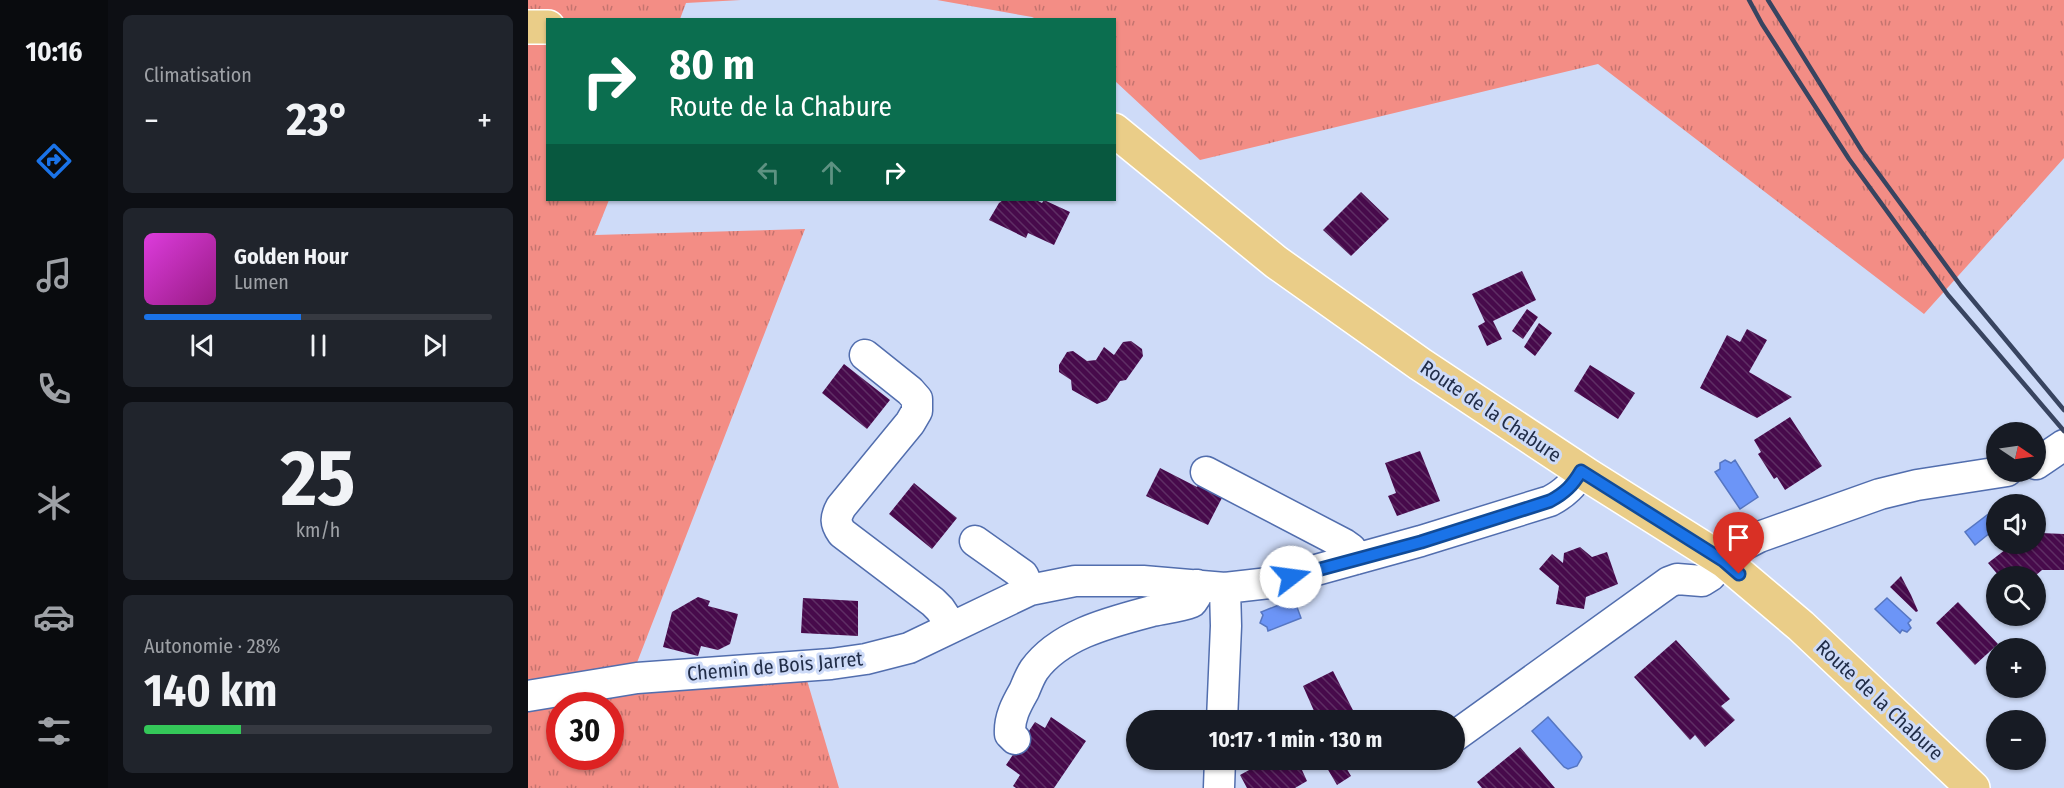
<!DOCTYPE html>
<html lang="fr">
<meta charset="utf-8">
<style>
:root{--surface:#171b24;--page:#20242c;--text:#f1f3f6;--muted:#9ea1a6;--line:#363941;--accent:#1a73e8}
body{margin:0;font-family:"Fira Sans Condensed",sans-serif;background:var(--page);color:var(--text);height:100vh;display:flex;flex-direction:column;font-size:22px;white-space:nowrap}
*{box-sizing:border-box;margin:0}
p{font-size:20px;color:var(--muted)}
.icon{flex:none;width:33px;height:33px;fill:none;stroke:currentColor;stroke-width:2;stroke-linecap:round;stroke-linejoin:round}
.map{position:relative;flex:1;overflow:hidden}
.sheet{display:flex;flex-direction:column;gap:15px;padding:15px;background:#0d0f14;width:420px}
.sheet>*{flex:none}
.guide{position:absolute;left:18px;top:18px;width:570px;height:183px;border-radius:0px;box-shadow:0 2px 4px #0004;background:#0b6e4f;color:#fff;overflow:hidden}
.needle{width:39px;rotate:103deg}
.fabs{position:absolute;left:1458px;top:422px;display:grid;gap:12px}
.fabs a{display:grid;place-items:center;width:60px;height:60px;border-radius:50%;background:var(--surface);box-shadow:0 2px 4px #0004;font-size:30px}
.speed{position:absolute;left:18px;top:692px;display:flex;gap:12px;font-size:30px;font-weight:700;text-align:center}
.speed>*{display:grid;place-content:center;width:78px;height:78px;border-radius:50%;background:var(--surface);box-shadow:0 2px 4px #0004;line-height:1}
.speed .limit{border:9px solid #d22;background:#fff;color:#111}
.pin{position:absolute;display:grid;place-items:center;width:51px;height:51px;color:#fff;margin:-62px -26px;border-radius:50% 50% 50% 0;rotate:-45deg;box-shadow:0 0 6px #0007}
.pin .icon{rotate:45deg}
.me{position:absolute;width:66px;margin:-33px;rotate:75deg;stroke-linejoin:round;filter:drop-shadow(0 0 4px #0008)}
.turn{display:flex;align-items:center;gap:21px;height:126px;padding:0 24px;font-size:27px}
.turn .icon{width:78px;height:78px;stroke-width:2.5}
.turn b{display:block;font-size:42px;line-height:51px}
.lanes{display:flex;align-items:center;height:57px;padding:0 24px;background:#0003;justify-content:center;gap:30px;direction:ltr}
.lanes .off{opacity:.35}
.big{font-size:45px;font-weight:700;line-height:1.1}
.sheet .widget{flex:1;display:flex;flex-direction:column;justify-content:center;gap:9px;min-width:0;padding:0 21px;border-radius:9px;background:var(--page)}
.sheet .dial{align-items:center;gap:0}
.dial b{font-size:78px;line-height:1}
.song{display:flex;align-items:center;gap:18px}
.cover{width:72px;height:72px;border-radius:9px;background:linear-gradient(135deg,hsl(300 70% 55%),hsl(310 70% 35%))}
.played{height:6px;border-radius:3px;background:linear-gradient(90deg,var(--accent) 45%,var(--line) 45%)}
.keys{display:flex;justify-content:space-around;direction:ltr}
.heat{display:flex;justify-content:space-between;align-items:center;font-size:33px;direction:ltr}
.charge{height:9px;border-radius:4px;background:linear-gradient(90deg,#34c759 28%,var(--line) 0)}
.trip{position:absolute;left:598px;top:710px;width:339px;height:60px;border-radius:30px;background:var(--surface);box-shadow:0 2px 4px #0004;font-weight:700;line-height:60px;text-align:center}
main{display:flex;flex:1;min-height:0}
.dock{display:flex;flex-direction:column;width:108px;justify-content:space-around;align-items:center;background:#090b0e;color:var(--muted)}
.dock .icon{width:42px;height:42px}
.dock .current{color:var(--accent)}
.dock b{font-size:27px;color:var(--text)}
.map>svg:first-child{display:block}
</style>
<main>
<nav class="dock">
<b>10:16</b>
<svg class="icon current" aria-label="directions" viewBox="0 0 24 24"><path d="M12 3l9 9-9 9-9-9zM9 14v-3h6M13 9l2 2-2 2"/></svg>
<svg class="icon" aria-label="music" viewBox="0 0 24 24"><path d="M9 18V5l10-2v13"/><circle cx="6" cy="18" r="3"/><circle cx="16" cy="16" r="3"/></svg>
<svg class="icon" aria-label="phone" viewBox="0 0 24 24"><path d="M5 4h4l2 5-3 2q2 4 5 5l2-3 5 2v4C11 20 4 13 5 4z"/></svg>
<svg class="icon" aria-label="climate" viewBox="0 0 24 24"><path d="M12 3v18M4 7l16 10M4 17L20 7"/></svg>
<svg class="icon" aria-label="car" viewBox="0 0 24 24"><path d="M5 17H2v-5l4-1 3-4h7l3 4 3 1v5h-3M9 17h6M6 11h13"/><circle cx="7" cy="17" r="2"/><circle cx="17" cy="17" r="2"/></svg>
<svg class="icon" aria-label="filters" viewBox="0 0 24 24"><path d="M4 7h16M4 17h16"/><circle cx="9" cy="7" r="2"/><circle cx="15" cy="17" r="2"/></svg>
</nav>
<section class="sheet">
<div class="widget"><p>Climatisation</p>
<div class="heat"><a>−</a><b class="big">23°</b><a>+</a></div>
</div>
<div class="widget">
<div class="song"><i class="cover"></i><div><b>Golden Hour</b><p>Lumen</p></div></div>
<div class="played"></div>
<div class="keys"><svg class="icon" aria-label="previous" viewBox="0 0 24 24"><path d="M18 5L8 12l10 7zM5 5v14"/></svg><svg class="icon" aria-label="pause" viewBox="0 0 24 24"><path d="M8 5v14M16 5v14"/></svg><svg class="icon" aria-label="next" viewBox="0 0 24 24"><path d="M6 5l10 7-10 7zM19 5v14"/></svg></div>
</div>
<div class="widget dial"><b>25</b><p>km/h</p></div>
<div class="widget"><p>Autonomie · 28%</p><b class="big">140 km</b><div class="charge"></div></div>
</section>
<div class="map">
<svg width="1536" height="788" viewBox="0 0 1536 788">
<defs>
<pattern id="grass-tufts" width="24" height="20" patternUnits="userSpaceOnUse" patternTransform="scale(1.5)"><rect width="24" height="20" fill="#f38d85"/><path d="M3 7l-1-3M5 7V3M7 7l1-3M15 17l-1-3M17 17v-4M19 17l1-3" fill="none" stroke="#c4746f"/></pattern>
<pattern id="building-back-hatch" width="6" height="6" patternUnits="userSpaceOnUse" patternTransform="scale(1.5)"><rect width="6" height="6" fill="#470a4b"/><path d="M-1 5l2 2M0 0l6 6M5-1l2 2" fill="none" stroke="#5e2e64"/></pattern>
</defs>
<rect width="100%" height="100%" fill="#cedbf8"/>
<!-- grass -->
<path fill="url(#grass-tufts)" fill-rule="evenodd" d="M 0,0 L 213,0 L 158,3 L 152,19 L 20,20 L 20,200 L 81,200 L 67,235 L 277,229 L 98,691 L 278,677 L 311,788 L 0,788 ZM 32,705 L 82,705 L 82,756 L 32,756 Z
M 409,0 L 1536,0 L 1536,158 L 1396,314 L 1070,64 L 672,160 L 587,81 L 586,20 L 508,19 L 504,17 Z"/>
<!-- water -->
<path fill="#6c95f7" stroke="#5676c2" stroke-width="1.5" d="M 1197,460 L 1203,463 L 1207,460 L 1230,497 L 1212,509 L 1187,472 L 1192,469 L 1192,463 Z
M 1463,512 L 1468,513 L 1468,528 L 1447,545 L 1437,532 Z
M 1359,598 L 1383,620 L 1380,623 L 1383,628 L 1379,632 L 1374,630 L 1372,633 L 1347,609 Z
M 766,599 L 773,618 L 740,631 L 739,627 L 732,623 L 735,615 L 733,612 Z
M 1020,717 L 1052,753 L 1054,757 L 1049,766 L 1040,769 L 1036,767 L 1004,731 Z"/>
<!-- building -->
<path fill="url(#building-back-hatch)" d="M 833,192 L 861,219 L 823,256 L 795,230 Z
M 475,200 L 508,200 L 514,203 L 516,200 L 542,212 L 526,245 L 500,233 L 498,238 L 461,220 L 471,203 Z
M 994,271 L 1008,300 L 965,321 L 974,339 L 959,346 L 950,326 L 957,322 L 944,294 Z
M 999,309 L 1010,317 L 995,339 L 984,331 Z
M 1011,323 L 1024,333 L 1007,356 L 996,347 Z
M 1219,329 L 1239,340 L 1221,372 L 1264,397 L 1229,418 L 1172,388 L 1199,335 L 1212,342 Z
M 603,341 L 614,349 L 615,356 L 598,380 L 592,381 L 579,400 L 569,404 L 544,390 L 543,380 L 531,372 L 531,365 L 539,352 L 545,351 L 559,361 L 568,360 L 576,347 L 586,355 L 595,342 Z
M 316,364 L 362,400 L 339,429 L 294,393 Z
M 1062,365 L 1107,393 L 1090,419 L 1046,391 Z
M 1262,417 L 1294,466 L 1257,490 L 1249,477 L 1246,479 L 1230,454 L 1233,452 L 1226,440 Z
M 892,451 L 912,501 L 869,516 L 860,496 L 868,493 L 857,463 Z
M 632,468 L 669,487 L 672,482 L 696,494 L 680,525 L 618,496 Z
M 386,483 L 429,518 L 404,549 L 361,514 Z
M 1508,526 L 1513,533 L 1536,534 L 1536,570 L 1514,570 L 1507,576 L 1471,576 L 1460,563 L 1486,543 L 1508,543 Z
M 1052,547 L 1064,557 L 1079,552 L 1090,584 L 1058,597 L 1056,609 L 1028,604 L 1031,586 L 1011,569 L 1024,554 L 1035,563 L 1036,553 Z
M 1373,576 L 1383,595 L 1390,611 L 1388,612 L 1362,587 Z
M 170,597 L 182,601 L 180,606 L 210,614 L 202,644 L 190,650 L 173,646 L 170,656 L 135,647 L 144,612 Z
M 275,598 L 330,601 L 330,636 L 273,633 Z
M 1430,602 L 1470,644 L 1447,665 L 1408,623 Z
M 1148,640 L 1202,699 L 1193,706 L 1207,720 L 1177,747 L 1167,735 L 1162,740 L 1106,677 Z
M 805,671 L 830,720 L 790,720 L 775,686 Z
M 523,717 L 558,741 L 526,788 L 488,788 L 485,786 L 492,775 L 478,765 L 507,722 L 517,728 Z
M 992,747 L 1027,788 L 954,788 L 949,782 Z
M 741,759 L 769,759 L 779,781 L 767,788 L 719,788 L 712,775 Z
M 813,759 L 823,776 L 809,785 L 799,768 Z"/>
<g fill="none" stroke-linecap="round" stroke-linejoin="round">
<defs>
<path id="minor" d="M 337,355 L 382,391 L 389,399 L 389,411 L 382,423 L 313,507 C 307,518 307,523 314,533 L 405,602 L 412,609 L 424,627
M 1508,464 L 1536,445
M 678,472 L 816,544 L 823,549 L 828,559
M 447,541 L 495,575 L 502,590
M 0,696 L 109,678 L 303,664 L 338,659 L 381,648 L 502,590 L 547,581 L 615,581 L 697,588 L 741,583 L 893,541 L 1022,501 C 1037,493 1045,485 1053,471
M 694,720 L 698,626 L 697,588
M 927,736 L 1141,582 L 1149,579 L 1174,581 L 1182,576 L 1206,550 L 1231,537 L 1352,494 L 1389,485 L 1479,471
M 487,739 L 482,734 C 481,718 488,705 496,691 C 499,684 502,676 506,670 C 532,634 583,622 624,611 C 637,608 651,607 664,602 L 668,596 L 669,585
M 691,788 L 692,759"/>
<path id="major" d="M 0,27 L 20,27
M 586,130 L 748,262 L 892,364 L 1061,476 L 1196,561 L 1273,626 L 1445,788"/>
</defs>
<!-- minor casing -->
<use href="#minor" stroke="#526eae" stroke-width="33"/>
<!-- major casing -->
<use href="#major" stroke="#fff" stroke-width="36"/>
<!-- minor -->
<use href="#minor" stroke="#fff" stroke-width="30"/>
<!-- major -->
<use href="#major" stroke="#eacd88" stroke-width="33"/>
<!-- rail -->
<path stroke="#384460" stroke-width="4.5" d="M 1221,0 L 1234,24 L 1321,159 L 1420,295 L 1536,431
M 1240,0 L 1334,151 L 1433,286 L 1536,410"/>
</g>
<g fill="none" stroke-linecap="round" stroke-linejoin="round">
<defs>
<path id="route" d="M 763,577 L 893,542 L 1022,501 C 1037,493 1045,485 1053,471 L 1196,561 L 1211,574"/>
</defs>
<!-- route casing -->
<use href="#route" stroke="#114b97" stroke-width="15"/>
<!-- route -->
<use href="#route" stroke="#1a73e8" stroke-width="10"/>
</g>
<g text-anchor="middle" stroke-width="6" stroke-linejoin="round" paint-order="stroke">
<!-- street labels -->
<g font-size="20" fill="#212d48" stroke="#cedbf8">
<text transform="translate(963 411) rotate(34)" y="7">Route de la Chabure</text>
<text transform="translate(247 666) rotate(-5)" y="7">Chemin de Bois Jarret</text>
<text transform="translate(1352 700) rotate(43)" y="7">Route de la Chabure</text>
</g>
</g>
</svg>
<div class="fabs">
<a><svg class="needle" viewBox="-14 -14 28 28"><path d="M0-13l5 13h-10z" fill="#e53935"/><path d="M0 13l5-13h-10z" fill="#9ea1a6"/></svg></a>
<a><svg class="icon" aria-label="sound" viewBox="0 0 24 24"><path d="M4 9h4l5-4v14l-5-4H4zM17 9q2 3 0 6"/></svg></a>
<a><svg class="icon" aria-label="search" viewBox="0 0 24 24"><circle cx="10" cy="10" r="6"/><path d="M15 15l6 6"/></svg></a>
<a>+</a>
<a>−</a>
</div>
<div class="speed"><div class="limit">30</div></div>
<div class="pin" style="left:1211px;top:574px;background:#d93025"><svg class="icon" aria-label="arrive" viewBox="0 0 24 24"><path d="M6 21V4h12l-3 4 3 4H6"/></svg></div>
<svg class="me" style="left:763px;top:577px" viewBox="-20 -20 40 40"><circle r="19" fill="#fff"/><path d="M0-13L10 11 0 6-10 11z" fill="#1a73e8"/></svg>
<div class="trip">10:17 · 1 min · 130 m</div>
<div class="guide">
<div class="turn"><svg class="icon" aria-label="right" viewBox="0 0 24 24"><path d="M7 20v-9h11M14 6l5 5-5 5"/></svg><div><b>80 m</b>Route de la Chabure</div></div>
<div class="lanes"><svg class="icon off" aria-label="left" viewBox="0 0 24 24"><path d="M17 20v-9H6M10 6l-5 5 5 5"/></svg><svg class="icon off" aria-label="ahead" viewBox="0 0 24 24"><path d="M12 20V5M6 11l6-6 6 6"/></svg><svg class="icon" aria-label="right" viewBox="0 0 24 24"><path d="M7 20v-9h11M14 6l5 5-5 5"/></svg></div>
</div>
</div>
</main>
